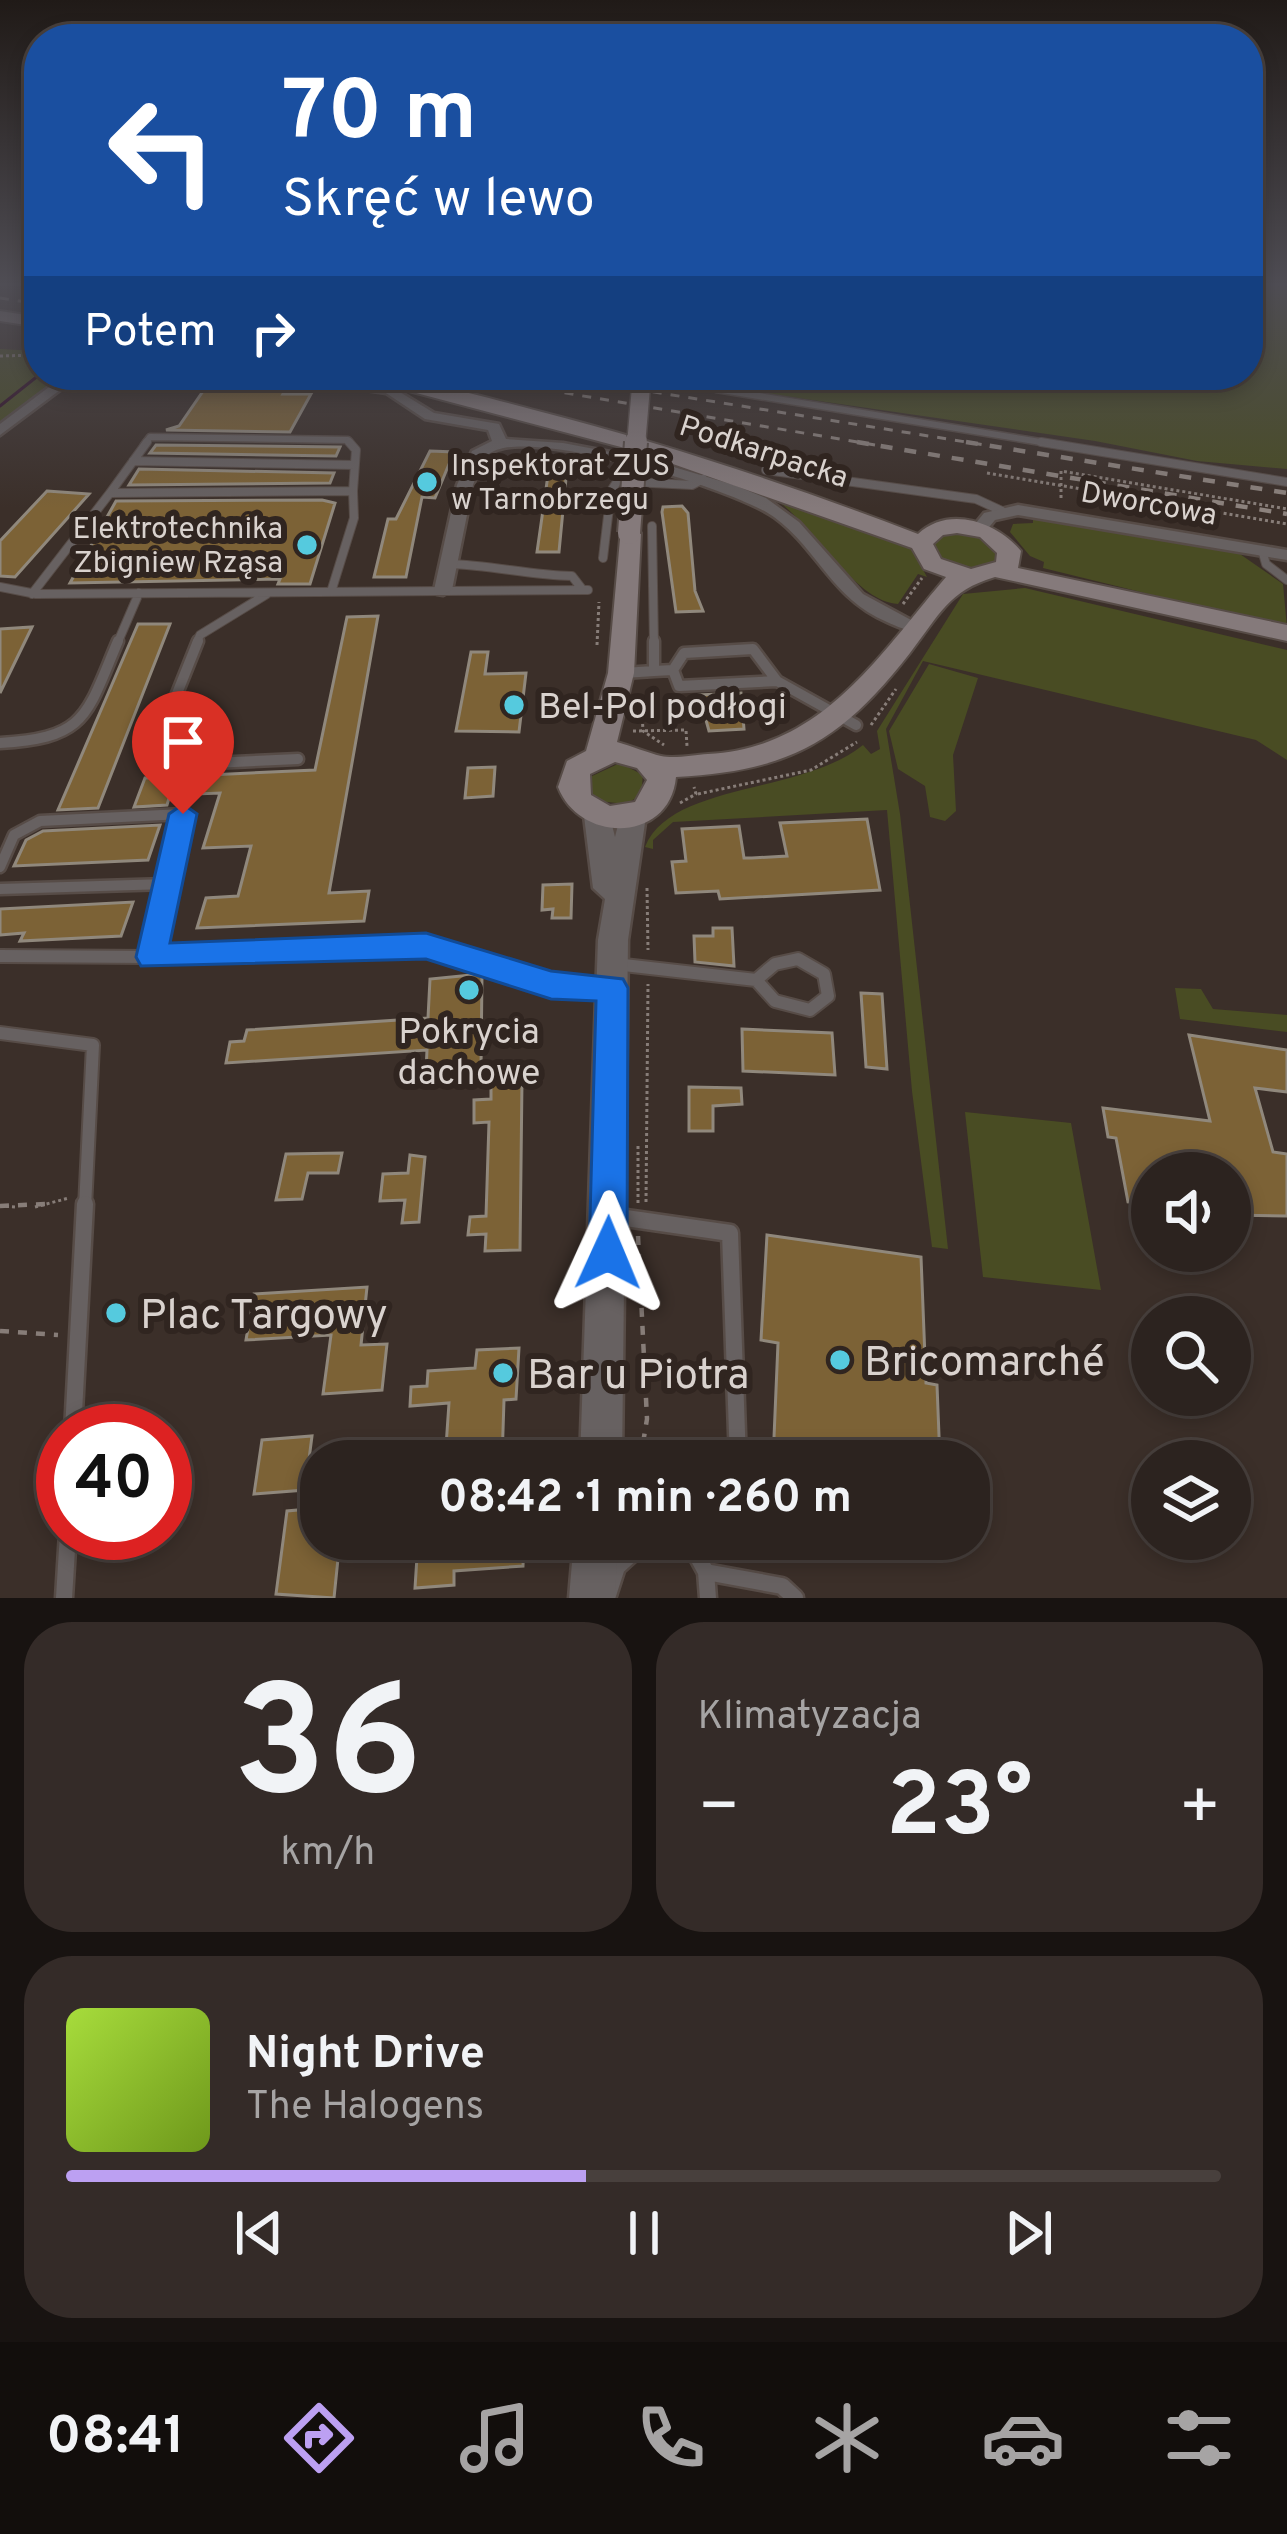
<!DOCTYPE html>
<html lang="pl">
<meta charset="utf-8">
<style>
:root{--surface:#2c231f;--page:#342b28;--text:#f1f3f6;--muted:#a6a4a4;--line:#48403d;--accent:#bca0f2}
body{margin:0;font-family:Overpass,sans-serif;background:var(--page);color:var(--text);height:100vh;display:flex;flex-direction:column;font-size:45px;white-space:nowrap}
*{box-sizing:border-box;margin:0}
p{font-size:39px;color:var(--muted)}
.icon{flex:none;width:66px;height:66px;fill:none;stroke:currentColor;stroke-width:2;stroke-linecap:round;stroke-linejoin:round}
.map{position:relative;height:1598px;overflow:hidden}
.drawer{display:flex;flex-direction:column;gap:24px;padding:24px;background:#181311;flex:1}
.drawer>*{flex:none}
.guide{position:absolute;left:24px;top:24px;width:1239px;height:366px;border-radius:48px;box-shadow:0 6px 18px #0003,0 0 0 3px var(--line);background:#1a4fa0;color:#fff;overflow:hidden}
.buttons{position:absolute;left:1131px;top:1152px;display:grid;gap:24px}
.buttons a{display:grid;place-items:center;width:120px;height:120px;border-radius:50%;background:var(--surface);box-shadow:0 6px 18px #0003,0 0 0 3px var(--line);font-size:60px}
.speed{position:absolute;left:36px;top:1404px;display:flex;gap:24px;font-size:60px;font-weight:700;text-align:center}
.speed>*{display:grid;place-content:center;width:156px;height:156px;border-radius:50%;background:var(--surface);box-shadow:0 6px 18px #0003,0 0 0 3px var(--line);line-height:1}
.speed .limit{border:18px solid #d22;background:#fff;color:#111}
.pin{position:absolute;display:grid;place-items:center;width:102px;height:102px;color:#fff;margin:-123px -51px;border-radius:50% 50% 50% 0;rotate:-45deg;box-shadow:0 0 12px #0007}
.pin .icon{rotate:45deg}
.me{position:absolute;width:132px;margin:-66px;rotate:1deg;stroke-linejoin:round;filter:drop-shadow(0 0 9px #0008)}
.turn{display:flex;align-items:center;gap:42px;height:252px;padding:0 60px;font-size:54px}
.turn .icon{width:156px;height:156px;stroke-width:2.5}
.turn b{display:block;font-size:84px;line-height:102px}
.then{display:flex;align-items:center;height:114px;padding:0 60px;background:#0003;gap:24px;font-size:45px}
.big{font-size:90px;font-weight:700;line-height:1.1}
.drawer .card{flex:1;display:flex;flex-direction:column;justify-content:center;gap:18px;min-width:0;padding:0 42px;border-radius:48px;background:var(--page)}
.drawer .dial{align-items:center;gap:0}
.dial b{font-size:156px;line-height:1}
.song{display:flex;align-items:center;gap:36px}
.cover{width:144px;height:144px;border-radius:18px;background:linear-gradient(135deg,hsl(80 70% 55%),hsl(80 70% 35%))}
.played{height:12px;border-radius:6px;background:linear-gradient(90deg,var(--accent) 45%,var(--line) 45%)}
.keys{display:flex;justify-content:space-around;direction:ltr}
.heat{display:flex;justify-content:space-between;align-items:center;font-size:66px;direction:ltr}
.drawer .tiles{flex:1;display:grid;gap:24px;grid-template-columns:1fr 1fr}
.card:last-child{grid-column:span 2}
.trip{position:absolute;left:300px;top:1440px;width:690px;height:120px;border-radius:48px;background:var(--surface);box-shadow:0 6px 18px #0003,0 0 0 3px var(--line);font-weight:700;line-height:120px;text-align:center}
.tab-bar{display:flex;height:192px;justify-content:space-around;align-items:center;background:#120e0c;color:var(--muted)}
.tab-bar .icon{width:84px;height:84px}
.tab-bar .on{color:var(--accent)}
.tab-bar b{font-size:54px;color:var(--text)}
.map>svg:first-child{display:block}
</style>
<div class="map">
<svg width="1287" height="1598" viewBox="0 0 1287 1598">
<rect width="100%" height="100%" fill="#3b2f29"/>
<!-- green -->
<path fill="#494c23" d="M 1248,284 L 1287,284 L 1287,469 L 1197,461 L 1095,441 L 723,387 L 692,375 L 1248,375 Z
M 0,349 L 39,351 L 39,375 L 66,375 L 0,422 Z
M 775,499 L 909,544 L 927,577 L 918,574 L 898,604 C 854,601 814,525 775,499 Z
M 1033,518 L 1237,552 L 1283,584 L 1287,628 L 1043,568 L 1044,562 L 1030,556 L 1010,532 L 1013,524 L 1033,523 Z
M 948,533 L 978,536 L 997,550 L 994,563 L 967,570 L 937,558 L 932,545 Z
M 1025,588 L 1287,650 L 1287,760 L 1256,740 L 923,661 L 886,729 L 900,814 L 948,1249 L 932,1247 L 912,1091 L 887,810 L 673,822 L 653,840 L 653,849 L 645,847 C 671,782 801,795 863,745 L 871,754 L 880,749 L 877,731 L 963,594 Z
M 929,664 L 978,678 L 953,755 L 956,811 L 945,821 L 930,817 L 925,786 L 898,769 L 889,731 Z
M 620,763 L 643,775 L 641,795 L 626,804 L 598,801 L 589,790 L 590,777 Z
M 1175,988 L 1201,989 L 1213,1009 L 1287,1015 L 1287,1032 L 1180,1019 Z
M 965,1112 L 1071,1123 L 1101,1290 L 983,1277 Z"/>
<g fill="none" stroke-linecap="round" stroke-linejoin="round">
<!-- stream -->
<path stroke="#2f0a24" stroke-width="3" d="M 5,284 L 39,290
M 0,406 L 39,375"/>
</g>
<!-- building -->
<path fill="#7c6236" stroke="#90887c" stroke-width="3" d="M 208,384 L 288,385 L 283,394 L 311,394 L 290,432 L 166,430 L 179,426 Z
M 156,445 L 340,447 L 336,456 L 150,453 Z
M 430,451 L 454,452 L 435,498 L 422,497 L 406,577 L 374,577 L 388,519 L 396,519 Z
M 549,468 L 567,468 L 559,552 L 537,552 Z
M 139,469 L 334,473 L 330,483 L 129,485 Z
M 47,491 L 89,494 L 15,577 L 0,576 L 0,541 Z
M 322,500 L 335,503 L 310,584 L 278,584 L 280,579 L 70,583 L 116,501 Z
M 682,506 L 688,513 L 695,591 L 703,611 L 676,612 L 662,512 L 663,507 Z
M 378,616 L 329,893 L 369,891 L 364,921 L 197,928 L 206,898 L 238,896 L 251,846 L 203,848 L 220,793 L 170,795 L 167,805 L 134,807 L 145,778 L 315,770 L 347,617 Z
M 138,624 L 170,624 L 98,808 L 58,810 Z
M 32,627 L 0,693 L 0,629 Z
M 471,652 L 488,652 L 485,674 L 526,673 L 519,732 L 456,731 Z
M 741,693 L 744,729 L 709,731 L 699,695 Z
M 495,767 L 493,796 L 465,798 L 468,768 Z
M 867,819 L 880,890 L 720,899 L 718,891 L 676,893 L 672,862 L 686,861 L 682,829 L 739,826 L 744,858 L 752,858 L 787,856 L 780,823 Z
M 160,825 L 148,860 L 14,866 L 26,840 L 43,831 Z
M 572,884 L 571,918 L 552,918 L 553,909 L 542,910 L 543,885 Z
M 133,902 L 121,936 L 20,941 L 24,933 L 0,935 L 0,909 Z
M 713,928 L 732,928 L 734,966 L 695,962 L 694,936 L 713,936 Z
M 482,974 L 481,1067 L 426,1071 L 427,1050 L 226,1063 L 230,1042 L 244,1041 L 247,1030 L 428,1018 L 430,979 Z
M 861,993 L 882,994 L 887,1069 L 866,1067 Z
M 742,1029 L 832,1033 L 835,1075 L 743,1071 Z
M 1189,1035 L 1287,1050 L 1287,1092 L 1255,1088 L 1273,1152 L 1287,1154 L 1287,1216 L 1230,1215 L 1230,1173 L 1152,1173 L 1152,1205 L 1128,1202 L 1116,1138 L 1108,1137 L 1103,1108 L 1210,1121 Z
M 522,1080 L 520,1250 L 485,1251 L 486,1234 L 468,1235 L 470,1217 L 486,1216 L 489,1122 L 474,1123 L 474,1100 L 491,1099 L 491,1082 Z
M 689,1087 L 741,1088 L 742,1104 L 713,1106 L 713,1131 L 689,1131 Z
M 342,1153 L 338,1173 L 308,1173 L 302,1199 L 276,1200 L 286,1154 Z
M 410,1155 L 425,1157 L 419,1222 L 402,1223 L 405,1200 L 380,1201 L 383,1174 L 408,1173 Z
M 767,1235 L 921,1257 L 926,1383 L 937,1385 L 940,1461 L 773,1461 L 778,1343 L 761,1340 Z
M 367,1287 L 361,1345 L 387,1344 L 382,1390 L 323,1394 L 331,1335 L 246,1340 L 254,1294 Z
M 519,1348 L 516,1399 L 504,1400 L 502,1461 L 445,1461 L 449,1403 L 410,1406 L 411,1387 L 427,1386 L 428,1371 L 475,1368 L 477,1350 Z
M 312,1436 L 305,1490 L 254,1494 L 262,1440 Z
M 321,1508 L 321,1539 L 340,1539 L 334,1598 L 276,1594 L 287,1511 Z
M 480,1539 L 524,1539 L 523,1566 L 454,1571 L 454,1585 L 415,1588 L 417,1557 L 479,1552 Z"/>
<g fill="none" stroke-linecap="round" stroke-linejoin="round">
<defs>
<path id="service-far4" d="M 661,375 L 716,389 L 1059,445
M 144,445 L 150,437 L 348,440 L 352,445"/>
<path id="service-far3" d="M 349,442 L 356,450 L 353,491
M 1041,442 L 1287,482
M 133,461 L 355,465
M 766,470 L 976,499 L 1002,511
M 632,482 L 692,485 L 703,479
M 110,493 L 147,442
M 652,526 L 654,644
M 1262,550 L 1266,564 L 1287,580
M 603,558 L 611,491 L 628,465
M 448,564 C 491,565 529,575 572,576 L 582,589
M 0,587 L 36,594 L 588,590
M 32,594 L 110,493 L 353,491 L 354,518 L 331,592
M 117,644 L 139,593
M 196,644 L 200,635 L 267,594"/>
<path id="service-far2" d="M 198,641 L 148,766 L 298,759
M 673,670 L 684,653 L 753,649 L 777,681
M 654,671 L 673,670 L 679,686 L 777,681 L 856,725
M 624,673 L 654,671 L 654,641
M 0,743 C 87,738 86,716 118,641
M 0,867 L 14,835 L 40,821 L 183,814 L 167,884
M 0,889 L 167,884 L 165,894"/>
<path id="service-far1" d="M 0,956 L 152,957 L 426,946 L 551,985 L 608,989
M 152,957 L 166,891
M 798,959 L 824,974 L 828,996 L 810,1010 L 775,1001 L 756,980 L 775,964 Z
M 615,964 L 756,980
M 0,1033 L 93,1045 L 85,1207"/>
<path id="service" d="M 612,1216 L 730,1233 L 738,1461
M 73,1431 L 85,1204
M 688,1539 L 706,1572 L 708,1598
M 706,1572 L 782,1586 L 795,1598
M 64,1598 L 68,1533
M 607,1598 L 617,1567 L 648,1539"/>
<path id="minor" d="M 65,375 L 80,375 L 0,435 L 0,424 Z
M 286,375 L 319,375 L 390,386 L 434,413 L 499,424 L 506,439 L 563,443 L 647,459 L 734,485 L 766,498 L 799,522 L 863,594 L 924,627 L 921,631 C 909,632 898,627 887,622 C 831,598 818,549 774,517 C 731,487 548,434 500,449 C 494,450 489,454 483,457 L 473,485 L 452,590 L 443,595 L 437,594 L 434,590 L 457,485 L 472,451 L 492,441 L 488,430 L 425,419 L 386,393 L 293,379 Z
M 1018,505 L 1287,550 L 1287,560 L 1018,515 L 995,520 L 985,532 L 979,534 L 971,529 L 984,513 Z"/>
<path id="tertiary" d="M 598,806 L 608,809 L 615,837 L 622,809 L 642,809 L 646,816 L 628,940 L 622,1461 L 580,1461 L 598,940 L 605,899 L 593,888 L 584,816 L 588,809 Z
M 574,1539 L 618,1539 L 615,1598 L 569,1598 Z"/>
<path id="secondary" d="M 0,311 L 39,317 L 39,327 L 0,321 Z
M 348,375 C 412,375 476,395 538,411 C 667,444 793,486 918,534 C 949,505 997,522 1021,551 L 1018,568 L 1287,625 L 1287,641 L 995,577 C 948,591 940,614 910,653 C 841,742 789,771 676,777 C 670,843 580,844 558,787 L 567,761 L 586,751 L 608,673 L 621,528 L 637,528 L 641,533 L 634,673 L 617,742 C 632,746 648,753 661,756 C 674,759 694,755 708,754 C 823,748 878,656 946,577 L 924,569 L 912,548 L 636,451 ZM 957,533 L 980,537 L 997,553 L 996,562 L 971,569 L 941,559 L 933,544 L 943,535 ZM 615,762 L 637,768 L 647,780 L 635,802 L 610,806 L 591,795 L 590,774 Z"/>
</defs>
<!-- service-far4 casing -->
<use href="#service-far4" stroke="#574c47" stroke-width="9"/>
<!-- service-far3 casing -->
<use href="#service-far3" stroke="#574c47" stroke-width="10"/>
<!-- service-far2 casing -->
<use href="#service-far2" stroke="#574c47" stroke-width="15"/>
<!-- service-far1 casing -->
<use href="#service-far1" stroke="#574c47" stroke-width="16"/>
<!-- service casing -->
<use href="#service" stroke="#574c47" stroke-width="21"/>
<!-- minor casing -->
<use href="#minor" stroke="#574c47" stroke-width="5"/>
<!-- tertiary casing -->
<use href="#tertiary" stroke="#574c47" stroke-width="5"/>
<!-- secondary casing -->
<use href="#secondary" stroke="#574c47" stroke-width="4"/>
<!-- path-far1 -->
<path stroke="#877d78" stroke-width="3" stroke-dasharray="3 3" stroke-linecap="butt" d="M 0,356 L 39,355
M 987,473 L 1287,524
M 1061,498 L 1061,471 L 1287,509
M 903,604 L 922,578
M 597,645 L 599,602
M 641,694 L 643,731 L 664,745
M 871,725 L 896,689
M 633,731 L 686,730 L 687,746
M 698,794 L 811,770 L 857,742
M 680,803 L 696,794 L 694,787
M 647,888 L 648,950
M 638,1146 L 638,1203
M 646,1202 L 648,984
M 0,1206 L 15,1207
M 35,1207 L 69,1198"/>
<!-- path -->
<path stroke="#877d78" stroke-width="4.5" stroke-dasharray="9 9" stroke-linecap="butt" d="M 0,1206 L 46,1204
M 638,1236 L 647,1419 L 640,1461
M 0,1331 L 58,1335"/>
<!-- service-far4 -->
<use href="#service-far4" stroke="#676161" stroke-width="6"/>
<!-- service-far3 -->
<use href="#service-far3" stroke="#676161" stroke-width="8"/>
<!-- service-far2 -->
<use href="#service-far2" stroke="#676161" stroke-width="10"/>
<!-- service-far1 -->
<use href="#service-far1" stroke="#676161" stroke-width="12"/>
<!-- service -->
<use href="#service" stroke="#676161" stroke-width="16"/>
<!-- minor -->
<use href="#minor" fill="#676161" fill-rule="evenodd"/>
<!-- tertiary -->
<use href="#tertiary" fill="#676161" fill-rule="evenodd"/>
<!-- secondary -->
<use href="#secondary" fill="#857a7b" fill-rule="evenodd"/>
<!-- rail-far1 -->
<path stroke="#8c827d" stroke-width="3" stroke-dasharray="9 9" stroke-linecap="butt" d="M 0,298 L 39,304
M 458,375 L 875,445
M 635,389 L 985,445"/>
<!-- rail -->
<path stroke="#8c827d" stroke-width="4.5" stroke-dasharray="12 12" stroke-linecap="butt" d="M 857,442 L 1287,514
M 966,442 L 1287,493"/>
<defs>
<path id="secondary-bridge-far1" d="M 636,445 L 642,375"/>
<path id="secondary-bridge" d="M 629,533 L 636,442"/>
</defs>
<!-- secondary-bridge-far1 casing -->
<use href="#secondary-bridge-far1" stroke="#574c47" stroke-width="21" stroke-linecap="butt"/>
<!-- secondary-bridge casing -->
<use href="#secondary-bridge" stroke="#574c47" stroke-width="26" stroke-linecap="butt"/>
<!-- secondary-bridge-far1 -->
<use href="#secondary-bridge-far1" stroke="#857a7b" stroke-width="18"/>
<!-- secondary-bridge -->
<use href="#secondary-bridge" stroke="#857a7b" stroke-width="22"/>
</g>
<!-- sky -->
<linearGradient id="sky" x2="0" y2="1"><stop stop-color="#201a17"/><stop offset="0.56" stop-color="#4f4d54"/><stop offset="1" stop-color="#4f4d54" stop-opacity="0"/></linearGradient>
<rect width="1287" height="508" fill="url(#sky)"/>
<!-- route -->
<path fill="#1a73e8" stroke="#114b97" stroke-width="3" d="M 183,804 L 197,814 L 170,943 L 426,933 L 551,971 L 623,979 L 628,988 L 627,1253 L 622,1267 L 608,1272 L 595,1267 L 589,1253 L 596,1001 L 551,999 L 426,959 L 141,966 L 136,957 L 169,814 Z"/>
<!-- markers -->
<g fill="#55cade" stroke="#302520" stroke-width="4.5">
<circle cx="427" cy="482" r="12"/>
<circle cx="307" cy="545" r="12"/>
<circle cx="514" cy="705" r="12"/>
<circle cx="469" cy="990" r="12"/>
<circle cx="116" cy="1313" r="12"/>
<circle cx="840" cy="1360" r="12"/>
<circle cx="503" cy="1373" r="12"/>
</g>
<g text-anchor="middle" stroke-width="12" stroke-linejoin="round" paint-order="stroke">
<!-- far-street labels -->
<g font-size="30" fill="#d9d2ce" stroke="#302520">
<text transform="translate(764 451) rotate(18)" y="10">Podkarpacka</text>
<text transform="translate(1149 503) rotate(10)" y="10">Dworcowa</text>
</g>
<!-- far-poi labels -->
<g font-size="30" fill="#d9d2ce" stroke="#302520" text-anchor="start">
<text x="451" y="475">Inspektorat ZUS<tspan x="451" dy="34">w Tarnobrzegu</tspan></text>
<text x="283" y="538" text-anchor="end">Elektrotechnika<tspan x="283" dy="34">Zbigniew Rząsa</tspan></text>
</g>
<!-- poi labels -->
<g font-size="36" fill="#d9d2ce" stroke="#302520" text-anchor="start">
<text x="538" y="718">Bel-Pol podłogi</text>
<text x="469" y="1043" text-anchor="middle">Pokrycia<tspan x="469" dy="41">dachowe</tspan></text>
</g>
<!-- near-poi labels -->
<g font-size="42" fill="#d9d2ce" stroke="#302520" text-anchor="start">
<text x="140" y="1328">Plac Targowy</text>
<text x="864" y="1375">Bricomarché</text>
<text x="527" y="1388">Bar u Piotra</text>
</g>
</g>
</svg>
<div class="buttons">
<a><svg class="icon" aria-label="sound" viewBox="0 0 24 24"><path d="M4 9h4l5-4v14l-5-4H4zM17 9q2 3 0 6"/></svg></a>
<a><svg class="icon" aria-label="search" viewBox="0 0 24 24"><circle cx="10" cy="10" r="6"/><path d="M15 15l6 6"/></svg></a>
<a><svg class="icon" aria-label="layers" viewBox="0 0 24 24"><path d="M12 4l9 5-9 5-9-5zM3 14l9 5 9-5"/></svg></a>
</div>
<div class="speed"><div class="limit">40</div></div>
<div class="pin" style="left:183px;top:814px;background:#d93025"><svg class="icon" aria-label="arrive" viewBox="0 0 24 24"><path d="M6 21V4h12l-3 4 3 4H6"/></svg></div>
<svg class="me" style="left:608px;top:1253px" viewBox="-20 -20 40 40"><path d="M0-17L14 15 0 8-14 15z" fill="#1a73e8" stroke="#fff" stroke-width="4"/></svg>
<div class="trip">08:42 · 1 min · 260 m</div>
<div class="guide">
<div class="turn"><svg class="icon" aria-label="left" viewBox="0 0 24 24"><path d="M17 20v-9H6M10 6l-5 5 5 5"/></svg><div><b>70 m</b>Skręć w lewo</div></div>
<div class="then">Potem<svg class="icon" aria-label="right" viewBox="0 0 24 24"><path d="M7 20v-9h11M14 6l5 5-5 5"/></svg></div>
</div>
</div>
<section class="drawer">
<div class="tiles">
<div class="card dial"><b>36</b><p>km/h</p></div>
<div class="card"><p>Klimatyzacja</p>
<div class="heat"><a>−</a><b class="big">23°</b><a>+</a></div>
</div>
<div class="card">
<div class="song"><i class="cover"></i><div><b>Night Drive</b><p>The Halogens</p></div></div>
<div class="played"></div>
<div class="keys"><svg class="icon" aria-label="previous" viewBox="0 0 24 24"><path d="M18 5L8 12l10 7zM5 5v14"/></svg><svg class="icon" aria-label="pause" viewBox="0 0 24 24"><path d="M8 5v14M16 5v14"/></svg><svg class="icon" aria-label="next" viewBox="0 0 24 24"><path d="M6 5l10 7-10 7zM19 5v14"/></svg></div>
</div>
</div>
</section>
<nav class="tab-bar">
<b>08:41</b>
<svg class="icon on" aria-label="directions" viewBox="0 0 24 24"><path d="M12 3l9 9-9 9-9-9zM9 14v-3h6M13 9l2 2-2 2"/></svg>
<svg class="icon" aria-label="music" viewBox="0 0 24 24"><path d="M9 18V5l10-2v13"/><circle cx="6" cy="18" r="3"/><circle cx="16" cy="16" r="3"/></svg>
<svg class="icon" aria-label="phone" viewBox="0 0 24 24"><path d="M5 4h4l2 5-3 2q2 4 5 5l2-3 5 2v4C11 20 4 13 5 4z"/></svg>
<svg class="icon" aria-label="climate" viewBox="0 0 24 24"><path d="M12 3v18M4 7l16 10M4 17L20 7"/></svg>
<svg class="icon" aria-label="car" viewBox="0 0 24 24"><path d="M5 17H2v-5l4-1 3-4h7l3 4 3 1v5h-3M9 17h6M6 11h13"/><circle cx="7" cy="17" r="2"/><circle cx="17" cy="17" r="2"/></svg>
<svg class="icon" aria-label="filters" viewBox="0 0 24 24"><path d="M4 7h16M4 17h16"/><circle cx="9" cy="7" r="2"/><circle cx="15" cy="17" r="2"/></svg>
</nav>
